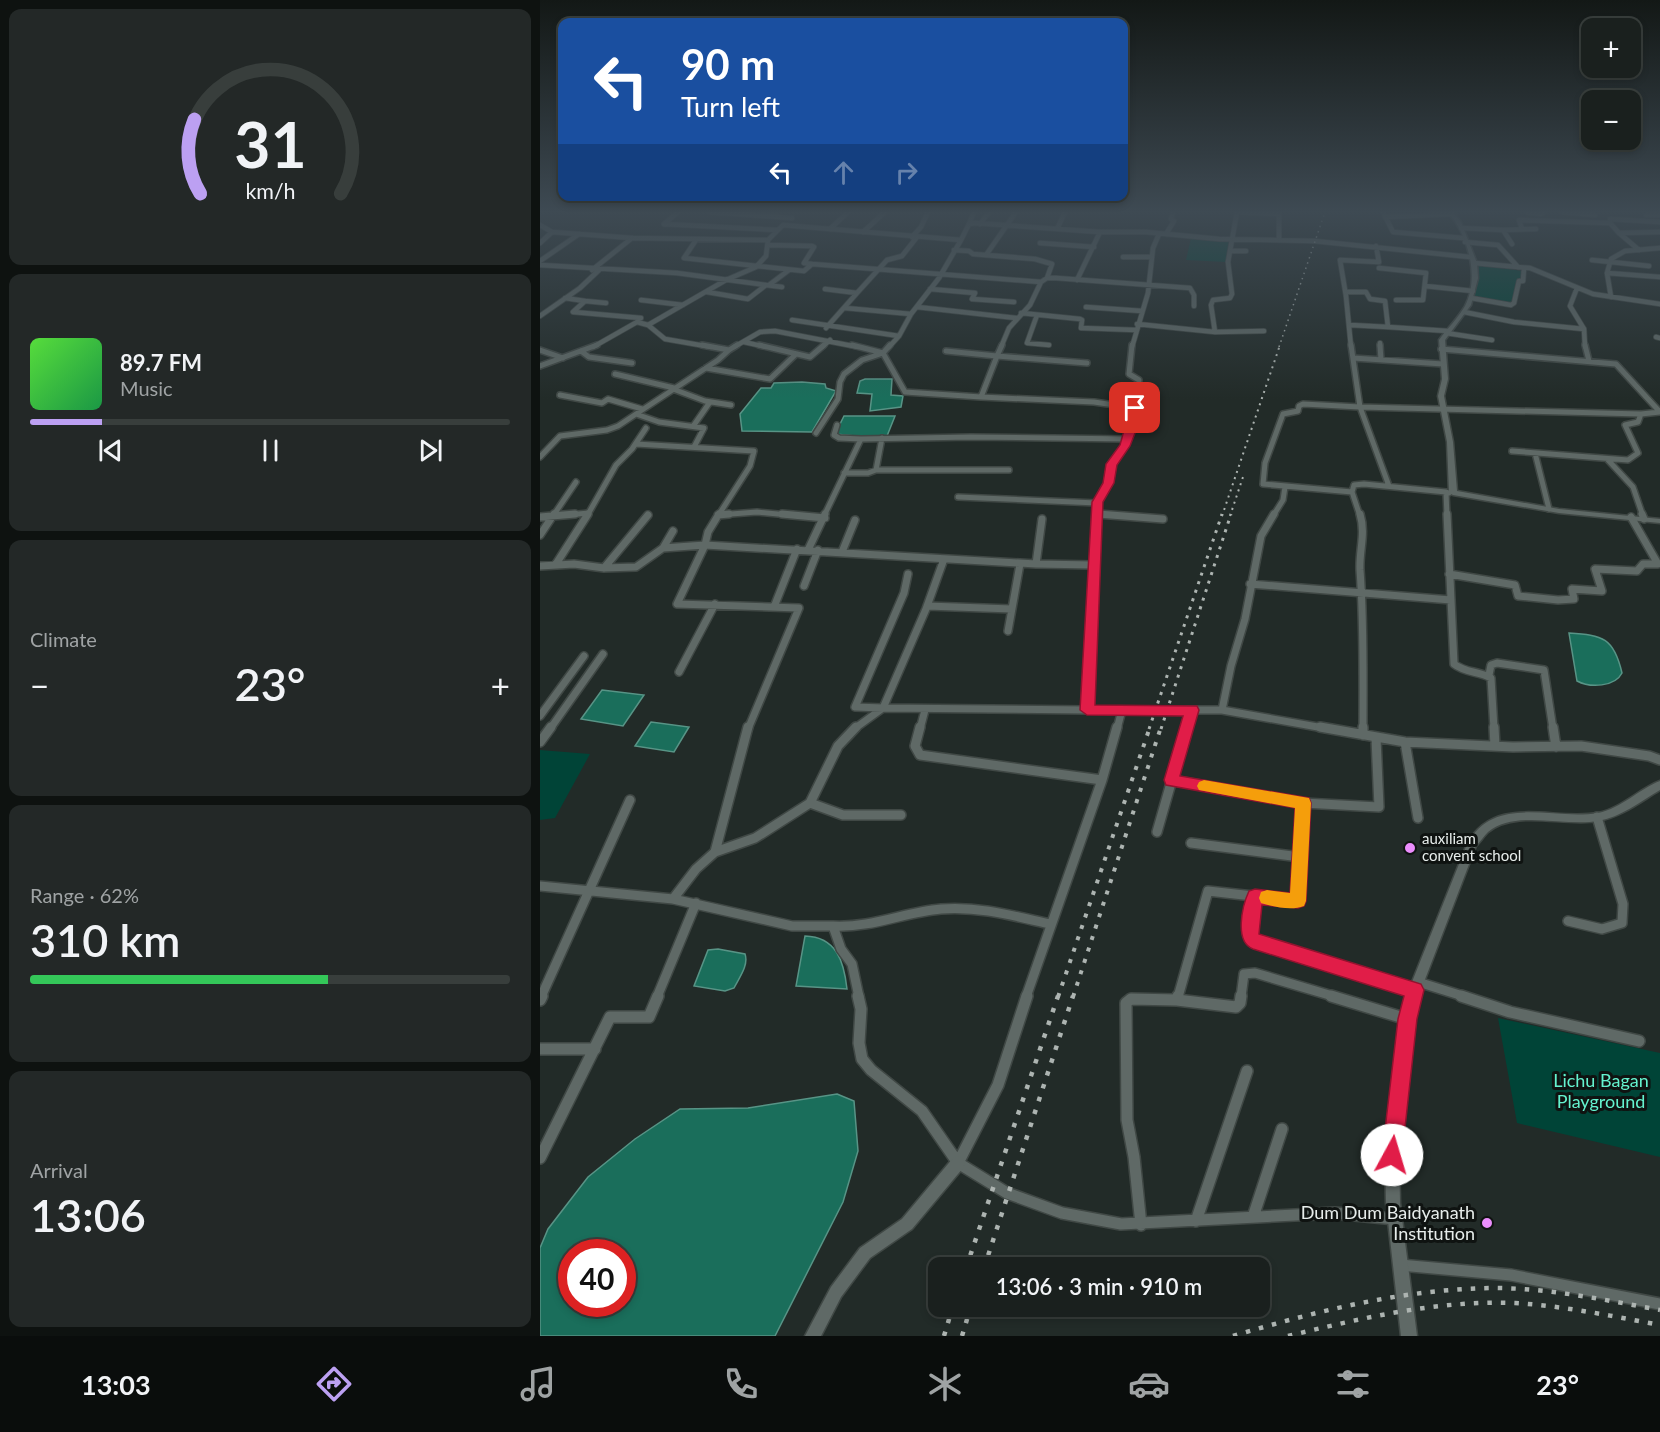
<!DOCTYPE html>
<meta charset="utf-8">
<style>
:root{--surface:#1a201e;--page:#232827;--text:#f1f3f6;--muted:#9fa3a4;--line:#383e3c;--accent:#bca0f2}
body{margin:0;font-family:Lato,sans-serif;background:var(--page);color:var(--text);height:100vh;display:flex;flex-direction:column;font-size:22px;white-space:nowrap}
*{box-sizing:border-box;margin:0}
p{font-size:20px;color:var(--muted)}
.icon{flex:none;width:33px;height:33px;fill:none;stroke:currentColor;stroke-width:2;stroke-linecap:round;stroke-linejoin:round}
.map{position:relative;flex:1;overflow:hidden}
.side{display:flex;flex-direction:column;gap:9px;padding:9px;background:#0e1210;width:540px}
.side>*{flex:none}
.banner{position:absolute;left:18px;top:18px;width:570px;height:183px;border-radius:12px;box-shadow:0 3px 9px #0003,0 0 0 2px var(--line);background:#1a4fa0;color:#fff;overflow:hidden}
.tools{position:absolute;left:1041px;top:18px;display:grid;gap:12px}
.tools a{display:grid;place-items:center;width:60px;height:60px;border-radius:12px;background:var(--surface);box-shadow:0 3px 9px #0003,0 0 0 2px var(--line);font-size:30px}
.speed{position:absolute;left:18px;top:1239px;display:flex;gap:12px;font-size:30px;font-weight:700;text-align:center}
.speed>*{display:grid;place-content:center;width:78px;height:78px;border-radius:50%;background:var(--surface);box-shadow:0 3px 9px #0003,0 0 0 2px var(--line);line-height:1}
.speed .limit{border:9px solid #d22;background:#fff;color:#111}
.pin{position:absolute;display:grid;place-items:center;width:51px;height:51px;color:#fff;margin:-26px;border-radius:12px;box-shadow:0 3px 9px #0006}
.me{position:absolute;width:66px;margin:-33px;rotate:6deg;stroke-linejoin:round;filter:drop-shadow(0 0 4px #0008)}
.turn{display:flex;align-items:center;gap:21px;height:126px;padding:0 24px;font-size:27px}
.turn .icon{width:78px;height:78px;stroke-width:2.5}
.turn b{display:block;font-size:42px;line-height:51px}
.lanes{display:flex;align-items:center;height:57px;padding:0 24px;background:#0003;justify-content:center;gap:30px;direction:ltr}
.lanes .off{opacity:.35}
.big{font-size:45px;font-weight:600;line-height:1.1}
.side .card{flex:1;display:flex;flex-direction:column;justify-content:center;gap:9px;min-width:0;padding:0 21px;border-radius:12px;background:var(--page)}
.side .dial{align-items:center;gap:0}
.dial svg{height:156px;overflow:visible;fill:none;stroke:var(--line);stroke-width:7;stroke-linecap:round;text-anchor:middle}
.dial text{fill:var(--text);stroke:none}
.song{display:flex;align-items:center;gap:18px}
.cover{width:72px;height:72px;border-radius:9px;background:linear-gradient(135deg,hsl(110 70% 55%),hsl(140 70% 35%))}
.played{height:6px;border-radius:3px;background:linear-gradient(90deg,var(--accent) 15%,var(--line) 15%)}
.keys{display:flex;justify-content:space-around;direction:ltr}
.heat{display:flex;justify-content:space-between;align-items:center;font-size:33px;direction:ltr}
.charge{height:9px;border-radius:4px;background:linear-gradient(90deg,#34c759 62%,var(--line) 0)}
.trip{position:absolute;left:388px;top:1257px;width:342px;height:60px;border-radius:12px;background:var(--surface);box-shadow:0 3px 9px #0003,0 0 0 2px var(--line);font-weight:600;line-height:60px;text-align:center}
.tabs{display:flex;height:96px;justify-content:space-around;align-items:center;background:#0a0d0c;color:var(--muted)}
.tabs .icon{width:42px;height:42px}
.tabs .active{color:var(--accent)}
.tabs b{font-size:27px;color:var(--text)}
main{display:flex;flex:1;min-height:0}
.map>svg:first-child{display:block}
</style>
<main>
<section class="side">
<div class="card dial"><svg viewBox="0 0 100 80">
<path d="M14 69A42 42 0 1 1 86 69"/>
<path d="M14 69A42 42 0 0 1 11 31" stroke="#bca0f2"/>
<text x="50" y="56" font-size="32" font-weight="700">31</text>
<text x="50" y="72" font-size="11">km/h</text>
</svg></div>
<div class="card">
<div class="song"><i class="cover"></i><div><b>89.7 FM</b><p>Music</p></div></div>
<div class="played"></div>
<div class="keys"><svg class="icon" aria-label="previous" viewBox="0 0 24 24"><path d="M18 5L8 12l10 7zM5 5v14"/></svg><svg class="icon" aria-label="pause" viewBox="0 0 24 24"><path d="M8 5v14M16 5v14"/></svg><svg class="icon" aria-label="next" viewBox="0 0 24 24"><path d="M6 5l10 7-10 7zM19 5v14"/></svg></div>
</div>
<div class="card"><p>Climate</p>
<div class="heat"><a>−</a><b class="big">23°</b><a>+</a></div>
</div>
<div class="card"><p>Range · 62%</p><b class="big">310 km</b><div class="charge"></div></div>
<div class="card"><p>Arrival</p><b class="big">13:06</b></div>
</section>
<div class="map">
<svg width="1120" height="1336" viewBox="0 0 1120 1336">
<rect width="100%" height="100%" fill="#222b28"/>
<!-- green -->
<path fill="#004437" d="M 651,238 L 689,240 L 686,262 L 646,260 Z
M 938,265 L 983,271 L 971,304 L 934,298 Z
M 0,750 L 50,754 L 15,818 L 0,820 Z
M 958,1018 L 1120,1053 L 1120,1157 L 977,1123 Z"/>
<!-- water -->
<path fill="#1a6e5b" stroke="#589486" stroke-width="1.5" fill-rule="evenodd" d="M 325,379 L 352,379 L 351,395 L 363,396 L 361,407 L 330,411 L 332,394 L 317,393 L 320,381 Z
M 262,382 L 285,384 L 286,388 L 296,391 L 272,432 L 202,431 L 200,414 L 221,388 L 231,388 L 234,383 Z
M 304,416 L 355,416 L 347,436 L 325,437 L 295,434 Z
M 1029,633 C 1063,635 1074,638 1082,673 C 1075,687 1050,688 1037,681 Z
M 62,690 L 104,695 L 83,726 L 41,719 Z
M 111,722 L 149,727 L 134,752 L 95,746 Z
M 265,936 C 297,937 304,962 307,989 L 256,986 Z
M 178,949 L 205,954 C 209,965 199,978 194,988 L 185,991 L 154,986 L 168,950 Z
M 297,1094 L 314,1101 L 318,1151 L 303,1202 L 235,1336 L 0,1336 L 0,1248 L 8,1229 L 48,1177 L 95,1139 L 140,1109 L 208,1108 ZM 32,1252 L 82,1252 L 82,1304 L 32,1304 Z"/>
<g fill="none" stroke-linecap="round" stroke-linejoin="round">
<defs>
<path id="minor-far4" d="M 170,212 L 252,218
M 700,212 L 739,214
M 739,212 L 739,240
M 843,212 L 853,232 L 923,238
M 986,212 L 1001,214 L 1004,212
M 1022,212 L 1055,215
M 1106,215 L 1120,215
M 845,217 L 912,214
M 1070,219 L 1120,222
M 124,224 L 237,230
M 124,224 L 138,212
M 429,224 L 434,212
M 440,224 L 449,212
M 0,225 L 12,232 L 92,238 L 228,240
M 921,228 L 963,230 L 972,244
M 290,229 L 308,212
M 517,229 L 525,212
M 982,229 L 979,220 L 1070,223 L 1079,233
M 963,230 L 996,229
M 323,232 L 345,212
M 626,234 L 634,221 L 631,219 L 633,212
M 372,237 L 381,227 L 388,212
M 156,240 L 144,258 L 264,271 L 272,264 L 501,282 L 507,278 L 516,278 L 650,288 L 654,295 L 654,306
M 925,242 L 958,245 L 978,267
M 0,243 L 12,232
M 500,243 L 554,247
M 228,245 L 272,246 L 274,247 L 264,263 L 272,264
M 414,250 L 429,251 L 433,254 L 495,259 L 512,264 L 507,278
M 1099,250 L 1079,233 L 1120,232
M 690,251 L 706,251
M 446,255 L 476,212
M 583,257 L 612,257
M 1052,260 L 1109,266
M 0,261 L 39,234
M 934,263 L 990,268 L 1053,294 L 1120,304
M 0,265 L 137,273 L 226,285
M 839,268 L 886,273 L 883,300 L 856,300
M 52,270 L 92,238
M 1067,273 L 1120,277
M 537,280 L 560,232
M 229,285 L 249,270
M 885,286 L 933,291
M 1037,288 L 1030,306 L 1044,329 L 1045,347
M 285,289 L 317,293 L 347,260 L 362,256 L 377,237
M 390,289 L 435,293 L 432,299 L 474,302
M 167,292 L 208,299 L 226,285 L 242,287
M 806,292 L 826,292 L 830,299 L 845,301 L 848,327 L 908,331
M 1071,297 L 1067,273 L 1071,259 L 1085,251 L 1120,248
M 25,298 L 45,301 L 33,312 L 101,318
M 931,298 L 971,305 L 974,303 L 979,281 L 983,281 L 984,268
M 101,300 L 143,305
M 45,301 L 66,303
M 377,307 L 476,318
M 546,307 L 602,311
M 305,308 L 371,314
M 924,312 L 974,322 L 1044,329
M 481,313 L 540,319 L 542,320 L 541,328 L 596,330
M 497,315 L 487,343 L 509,345
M 0,316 L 40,288 L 59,270
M 252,320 L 359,336
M 597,324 L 675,332 L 724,331
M 108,325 L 186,280 L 216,267 L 226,256 L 228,240 L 243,225 L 421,240 L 429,224 L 435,223 L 560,232 L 606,232 L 679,239 L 774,241 L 930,257
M 810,325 L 848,327
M 286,328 L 317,293
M 675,332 L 671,305 L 673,300 L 690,298 L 692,294 L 688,262 L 697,212
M 906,333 L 952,340
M 1116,337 L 1120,338
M 204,342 L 226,347
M 840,343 L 840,347
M 53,347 L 97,322 L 108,325 L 125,339 L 171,347
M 194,347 L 220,332 L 235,331 L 318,347
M 282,347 L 290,340
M 349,347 L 359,336 L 371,314 L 399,278 L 421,240
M 461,347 L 469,328 L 490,305 L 501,282
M 592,347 L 608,293 L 613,248 L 619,234
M 811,347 L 806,296 L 800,260 L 839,262 L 836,246"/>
<path id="minor-far3" d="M 162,345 L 189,350 L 197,345
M 219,345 L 270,357 L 284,345
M 312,345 L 343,353 L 350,345
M 462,345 L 457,356 L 547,363
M 811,345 L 820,407 L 763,404 L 759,406 L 758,411 L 743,414 L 725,463 L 723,484 L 812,492 L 814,485 L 824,484 L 906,492
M 840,345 L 841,360
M 1045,345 L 1049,361
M 901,349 L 1076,364 L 1120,412
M 0,350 L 23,358
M 41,351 L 49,357 L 92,363
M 406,351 L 457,356 L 441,397 L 554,402 L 595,408
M 813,358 L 903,364
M 0,366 L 57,345
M 166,368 L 230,379 L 255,355
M 75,374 L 134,388
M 133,389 L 165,401 L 191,405
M 20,395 L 62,403 L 68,399 L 102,409
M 96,414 L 178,360 L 189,350
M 154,425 L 170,402
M 297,425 L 294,435 L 299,438 L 321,439
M 276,433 L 298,399 L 300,382 L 304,374 L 322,360 L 343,353 L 365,392 L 441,397
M 342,438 L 336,470 L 469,470
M 96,444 L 214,451 L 210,466 L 178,516
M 972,451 L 1088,460 L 1098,453 L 1085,425 L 1098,422 L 1101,414
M 995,453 L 1009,509
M 0,457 L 20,436 L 67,430 L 78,426 L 96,414 L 119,422 L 164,428 L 154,447
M 1068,460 L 1093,487 L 1103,516
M 304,473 L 328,473 L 336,470
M 849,486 L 820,407 L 1101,414 L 1120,412
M 812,492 L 820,516
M 418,497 L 557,503
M 556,514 L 579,516
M 178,515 L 217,512 L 259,516
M 13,516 L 36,482
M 16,516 L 49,513
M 47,516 L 76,465 L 92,449 L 106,428
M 284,516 L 321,439 L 431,437 L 588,439
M 556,516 L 557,503 L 568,483 L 571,464 L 585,446 L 591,428 L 599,380 L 589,374 L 592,345
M 733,516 L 743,500 L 745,487
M 907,516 L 906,492 L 909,493"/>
<path id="minor-far2" d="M 179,514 L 168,532 L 165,545 L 137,604 L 259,608 L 208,729
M 242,514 L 285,518
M 558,514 L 623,519
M 820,514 C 826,534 819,550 820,570 C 824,623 823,676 823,729
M 907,514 L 914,664 C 925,673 939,671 951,678 L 954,729
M 1102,514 L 1104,519
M 178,515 L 189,514
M 0,517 L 35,514
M 0,535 L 14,514
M 123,548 L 133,531
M 268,550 L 285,514
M 302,552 L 315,520
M 16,564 L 48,514
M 496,564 L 502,519
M 0,566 L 34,564 L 64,568 L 96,567 L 123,548 L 165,545 L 496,564 L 554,565
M 64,568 L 108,515
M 368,574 L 364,593 L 315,707 L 343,708 L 386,609 L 404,559
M 909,574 L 975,585 L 978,596 L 1018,600 L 1034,599 L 1032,589 L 1062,591 L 1055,569 L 1097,571 L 1103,564 L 1118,564 L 1091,517
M 710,584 L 911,600
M 264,586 L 278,550
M 387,606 L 472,609
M 234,607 L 257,549
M 468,631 L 480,564
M 139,672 L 175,604
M 949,675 L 951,665 L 957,663 L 1004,670 L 1013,729
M 547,710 L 682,710 L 789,729
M 682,710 L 691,666 L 705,619 L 721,536 L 734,514
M 0,716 L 44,656
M 10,729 L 63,654
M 314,729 L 343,708 L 547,710 L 556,514
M 380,729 L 385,710
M 577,729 L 582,710
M 647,729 L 652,710"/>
<path id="minor-far1" d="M 380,727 L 375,746 L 380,755 L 562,780
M 780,727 L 865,742 L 973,747 L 1041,746 L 1109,756 L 1120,760
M 823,727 L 823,735
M 954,727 L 955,746
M 1013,727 L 1016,747
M 0,742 L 11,727
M 865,742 L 878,818
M 631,780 L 763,803 L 839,807 L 836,738
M 270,803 L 303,815 L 361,815
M 617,832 L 647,727
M 651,843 L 760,857
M 175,852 L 208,727
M 0,886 L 133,899 L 252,926 L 293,926 L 301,949 L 312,964 L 319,997
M 715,897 L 709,931 L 713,941 L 875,990
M 133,899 L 156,869 L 175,852 L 215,838 L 270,803 L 298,746 L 316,727
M 1028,921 L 1062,929 L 1082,923 L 1083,904 L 1057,817
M 293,926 C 333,928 364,912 401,909 C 439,906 474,916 510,924
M 878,982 L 926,997
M 1,997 L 90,800
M 117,997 L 156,903
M 486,997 L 562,780 L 577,727
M 638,997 L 668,891 L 758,901 L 763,803
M 701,997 L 704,974 L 715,973 L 796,997"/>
<path id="minor" d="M 318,996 L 321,1009 L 319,1043 L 322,1059 L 331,1070 L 382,1111 L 418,1163 L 467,1193 L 522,1213 L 581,1224 L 795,1213 L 855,1219
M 791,996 L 867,1019
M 921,996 L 970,1012 L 1099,1041
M 0,1000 L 2,996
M 637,1000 L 696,1007 L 700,1003 L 701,996
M 0,1049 L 55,1049
M 0,1158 L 70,1017 L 109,1017 L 118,996
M 418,1163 L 458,1085 L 487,996
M 713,1217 L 742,1129
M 656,1221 L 707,1071
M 601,1225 L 594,1157 L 587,1120 L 586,1003 L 591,999 L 637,1000 L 638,996
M 860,1265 L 971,1275 L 1120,1304"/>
<path id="tertiary" d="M 908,212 L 913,212 L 921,222 L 937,263 L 938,278 L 931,305 L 905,340 L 908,379 L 904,396 L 913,442 L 917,491 L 1019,509 L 1120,519 L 1120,523 L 1019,513 L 913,495 L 909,493 L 907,442 L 898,396 L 902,379 L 899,340 C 907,329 918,318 925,306 C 940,277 928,235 908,212 Z
M 1120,781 L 1120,790 C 1100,802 1081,817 1058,821 C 1024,827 976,809 948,832 C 944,836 940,842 936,846 L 884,982 L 873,1019 L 859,1155 L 860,1203 L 877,1336 L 861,1336 L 846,1203 L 845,1155 L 861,1019 L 872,982 L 927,844 C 955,793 1013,821 1058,813 C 1082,808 1099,789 1120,781 Z
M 418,1156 L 423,1158 L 425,1163 L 423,1168 L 372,1229 L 330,1258 L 301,1297 L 281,1336 L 265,1336 L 291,1287 L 320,1248 L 362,1219 L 413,1158 Z"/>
</defs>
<!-- minor-far4 casing -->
<use href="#minor-far4" stroke="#404845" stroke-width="6"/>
<!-- minor-far3 casing -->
<use href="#minor-far3" stroke="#404845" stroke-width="8"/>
<!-- minor-far2 casing -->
<use href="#minor-far2" stroke="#404845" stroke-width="10"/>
<!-- minor-far1 casing -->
<use href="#minor-far1" stroke="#404845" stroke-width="12"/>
<!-- minor casing -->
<use href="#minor" stroke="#404845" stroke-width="14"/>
<!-- tertiary casing -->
<use href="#tertiary" stroke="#404845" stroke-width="3"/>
<!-- minor-far4 -->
<use href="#minor-far4" stroke="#5f6966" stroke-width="4.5"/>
<!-- minor-far3 -->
<use href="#minor-far3" stroke="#5f6966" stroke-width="5"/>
<!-- minor-far2 -->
<use href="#minor-far2" stroke="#5f6966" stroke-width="7"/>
<!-- minor-far1 -->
<use href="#minor-far1" stroke="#5f6966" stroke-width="9"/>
<!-- minor -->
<use href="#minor" stroke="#5f6966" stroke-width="11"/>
<!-- tertiary -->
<use href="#tertiary" fill="#5f6966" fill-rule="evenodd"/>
<!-- rail-far4 -->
<path stroke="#adb4b1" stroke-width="1.5" stroke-dasharray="1.5 4" stroke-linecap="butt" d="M 739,347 L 785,212"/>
<!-- rail-far3 -->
<path stroke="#adb4b1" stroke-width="2" stroke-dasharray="2 4.5" stroke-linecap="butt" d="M 682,516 L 740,345
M 690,516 L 704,474"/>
<!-- rail-far2 -->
<path stroke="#adb4b1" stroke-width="3" stroke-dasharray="3 6" stroke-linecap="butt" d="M 609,729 L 682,514
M 621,729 L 691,514"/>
<!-- rail-far1 -->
<path stroke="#adb4b1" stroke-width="4" stroke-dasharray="4 8" stroke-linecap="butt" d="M 518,997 L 610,727
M 533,997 L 621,727"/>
<!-- rail -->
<path stroke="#adb4b1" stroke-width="4.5" stroke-dasharray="4.5 9" stroke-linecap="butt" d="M 426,1268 L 518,996
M 444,1268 L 533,996
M 404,1336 L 413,1306
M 422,1336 L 431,1306
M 693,1336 C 777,1311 864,1289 953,1288 C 1009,1288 1065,1300 1120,1310
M 748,1336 C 822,1318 898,1300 975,1303 C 1024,1306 1072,1316 1120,1325"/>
</g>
<!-- sky -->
<linearGradient id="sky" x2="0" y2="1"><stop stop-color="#131816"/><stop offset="0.53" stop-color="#3e4a53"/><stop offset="1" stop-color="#3e4a53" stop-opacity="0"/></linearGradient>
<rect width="1120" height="399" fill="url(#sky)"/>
<!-- route -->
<path fill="#e11d48" stroke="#92132f" stroke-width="1.5" d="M 595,405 L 600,408 L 597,428 L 590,446 L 577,465 L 574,483 L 563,502 L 555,705 L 657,706 L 659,710 L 640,776 L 769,798 L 771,803 L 766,901 L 764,906 L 758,908 L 722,905 L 719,934 L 881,984 L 884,990 L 877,1019 L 862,1155 L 859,1163 L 852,1166 L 845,1163 L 842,1155 L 858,1019 L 864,996 L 713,949 C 694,942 702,906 709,891 L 715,889 L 750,893 L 755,808 L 626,785 L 624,780 L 643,716 L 547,715 L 540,710 L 552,502 L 563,483 L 566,464 L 580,445 L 590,408 Z"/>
<!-- slow -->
<path fill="#f59e0b" d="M 664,780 L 769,798 L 771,803 L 766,901 L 764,906 C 752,911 733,907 721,903 L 719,898 L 721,892 L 727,890 L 750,893 L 755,808 L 659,790 L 657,786 L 659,782 Z"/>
<!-- markers -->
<g fill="#eb8dfc" stroke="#0f1311" stroke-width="2">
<circle cx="870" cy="848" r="6"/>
<circle cx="947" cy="1223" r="6"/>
</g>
<g text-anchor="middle" stroke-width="6" stroke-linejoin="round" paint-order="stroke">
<!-- poi labels -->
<g font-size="15" fill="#e7edeb" stroke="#0f1311" text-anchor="start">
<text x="882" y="844">auxiliam<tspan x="882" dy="17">convent school</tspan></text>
</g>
<!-- near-park labels -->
<g font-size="18" fill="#64f3cf" stroke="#0f1311">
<text x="1061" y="1087">Lichu Bagan<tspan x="1061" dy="21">Playground</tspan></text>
</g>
<!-- near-poi labels -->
<g font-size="18" fill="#e7edeb" stroke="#0f1311" text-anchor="end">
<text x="935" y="1219">Dum Dum Baidyanath<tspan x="935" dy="21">Institution</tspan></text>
</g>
</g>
</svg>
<div class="tools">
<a>+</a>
<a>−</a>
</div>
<div class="speed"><div class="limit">40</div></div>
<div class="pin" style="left:595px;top:408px;background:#d93025"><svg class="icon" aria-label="arrive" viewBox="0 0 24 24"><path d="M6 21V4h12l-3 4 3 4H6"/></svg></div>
<svg class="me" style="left:852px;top:1155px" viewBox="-20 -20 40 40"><circle r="19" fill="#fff"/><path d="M0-13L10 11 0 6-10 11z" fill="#e11d48"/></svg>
<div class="trip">13:06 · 3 min · 910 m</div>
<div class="banner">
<div class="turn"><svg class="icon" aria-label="left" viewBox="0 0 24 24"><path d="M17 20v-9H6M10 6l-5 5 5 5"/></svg><div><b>90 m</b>Turn left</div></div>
<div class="lanes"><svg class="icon" aria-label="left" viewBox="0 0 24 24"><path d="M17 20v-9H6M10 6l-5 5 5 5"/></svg><svg class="icon off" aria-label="ahead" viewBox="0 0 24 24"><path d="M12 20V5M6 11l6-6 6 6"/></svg><svg class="icon off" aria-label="right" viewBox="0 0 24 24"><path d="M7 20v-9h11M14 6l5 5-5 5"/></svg></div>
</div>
</div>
</main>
<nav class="tabs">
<b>13:03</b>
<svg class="icon active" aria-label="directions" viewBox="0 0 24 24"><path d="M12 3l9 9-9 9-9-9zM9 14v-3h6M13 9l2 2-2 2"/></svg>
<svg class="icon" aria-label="music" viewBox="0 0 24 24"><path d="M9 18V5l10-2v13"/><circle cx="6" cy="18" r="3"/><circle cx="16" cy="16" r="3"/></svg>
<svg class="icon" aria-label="phone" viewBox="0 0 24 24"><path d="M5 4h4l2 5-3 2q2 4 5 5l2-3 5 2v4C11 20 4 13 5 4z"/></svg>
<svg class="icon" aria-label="climate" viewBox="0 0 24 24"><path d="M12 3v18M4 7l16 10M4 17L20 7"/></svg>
<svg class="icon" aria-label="car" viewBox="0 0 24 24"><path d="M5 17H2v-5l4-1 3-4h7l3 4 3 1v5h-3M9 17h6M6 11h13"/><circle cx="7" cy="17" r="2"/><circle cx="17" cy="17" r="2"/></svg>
<svg class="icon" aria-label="filters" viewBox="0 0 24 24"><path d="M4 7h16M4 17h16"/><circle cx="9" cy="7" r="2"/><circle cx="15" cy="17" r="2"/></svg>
<b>23°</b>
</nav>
